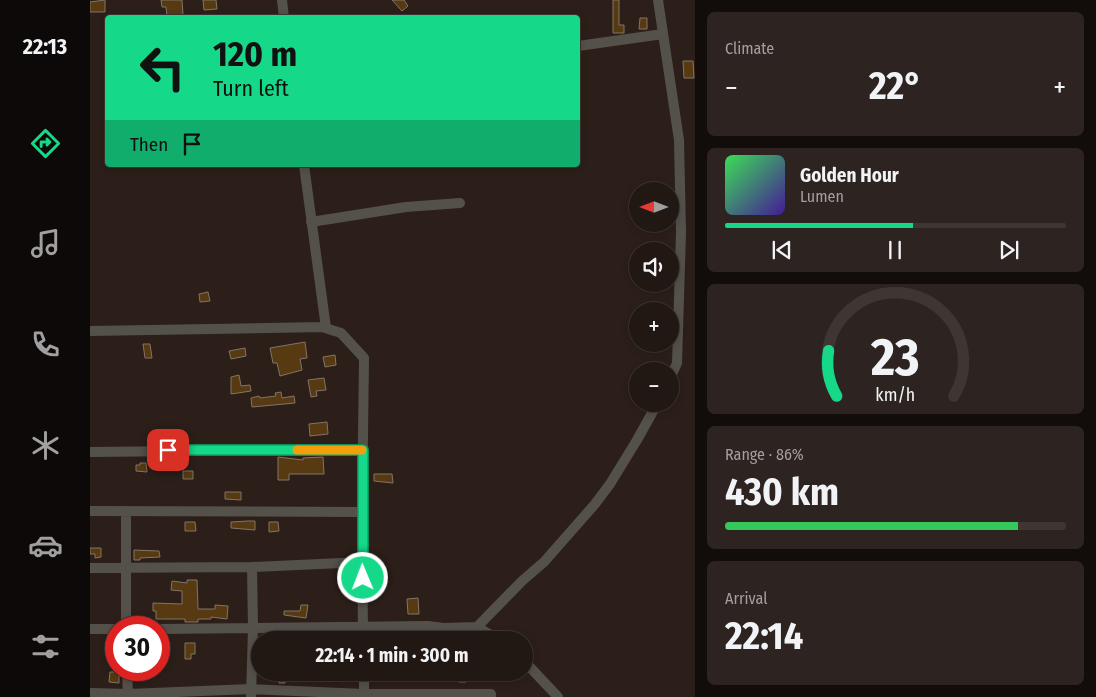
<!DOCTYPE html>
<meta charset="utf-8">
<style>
:root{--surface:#211713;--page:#2d2421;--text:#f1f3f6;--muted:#a29fa0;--line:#3e3633;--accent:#15d989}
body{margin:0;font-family:"Fira Sans Condensed",sans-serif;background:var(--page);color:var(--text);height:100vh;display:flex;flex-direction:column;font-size:19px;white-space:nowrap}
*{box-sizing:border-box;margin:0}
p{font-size:16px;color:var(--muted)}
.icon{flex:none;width:28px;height:28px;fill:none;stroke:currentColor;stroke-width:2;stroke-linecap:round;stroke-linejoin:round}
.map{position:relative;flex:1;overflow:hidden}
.details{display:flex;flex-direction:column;gap:12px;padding:12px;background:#120d0a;width:401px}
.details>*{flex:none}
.banner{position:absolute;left:15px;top:15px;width:475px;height:152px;border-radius:5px;box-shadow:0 2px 8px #0003,0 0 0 1px var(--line);background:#15d989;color:#111;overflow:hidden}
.needle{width:32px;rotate:270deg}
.tools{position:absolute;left:539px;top:182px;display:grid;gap:10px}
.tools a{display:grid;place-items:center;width:50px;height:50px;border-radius:50%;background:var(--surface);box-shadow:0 2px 8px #0003,0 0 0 1px var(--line);font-size:25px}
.speed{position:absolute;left:15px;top:616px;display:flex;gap:10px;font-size:25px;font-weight:700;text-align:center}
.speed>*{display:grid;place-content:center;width:65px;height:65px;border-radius:50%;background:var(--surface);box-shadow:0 2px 8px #0003,0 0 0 1px var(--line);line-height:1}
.speed .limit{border:8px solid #d22;background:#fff;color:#111}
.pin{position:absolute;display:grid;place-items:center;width:42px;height:42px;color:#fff;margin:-21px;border-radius:10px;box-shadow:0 2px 8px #0006}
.me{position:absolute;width:55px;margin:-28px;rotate:359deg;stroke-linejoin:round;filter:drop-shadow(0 0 4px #0008)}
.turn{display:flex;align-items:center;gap:18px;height:105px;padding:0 25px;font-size:22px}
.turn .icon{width:65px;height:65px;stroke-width:2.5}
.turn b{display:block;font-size:35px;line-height:42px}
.then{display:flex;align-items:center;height:48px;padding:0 25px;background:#0003;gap:10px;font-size:19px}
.big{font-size:38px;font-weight:700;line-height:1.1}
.details .widget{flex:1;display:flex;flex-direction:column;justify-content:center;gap:8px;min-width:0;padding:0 18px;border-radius:8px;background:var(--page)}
.details .dial{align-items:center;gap:0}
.dial svg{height:130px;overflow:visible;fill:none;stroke:var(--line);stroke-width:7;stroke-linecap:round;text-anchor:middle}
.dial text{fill:var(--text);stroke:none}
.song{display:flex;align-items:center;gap:15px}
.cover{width:60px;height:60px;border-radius:8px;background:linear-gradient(135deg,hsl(130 70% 55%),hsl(260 70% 35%))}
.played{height:5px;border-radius:2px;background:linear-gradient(90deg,var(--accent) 55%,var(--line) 55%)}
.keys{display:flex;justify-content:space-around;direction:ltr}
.heat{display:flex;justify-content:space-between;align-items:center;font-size:28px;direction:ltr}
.charge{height:8px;border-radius:4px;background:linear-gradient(90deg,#34c759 86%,var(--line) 0)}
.trip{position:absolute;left:161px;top:631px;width:282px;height:50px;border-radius:25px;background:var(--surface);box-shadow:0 2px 8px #0003,0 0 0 1px var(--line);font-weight:700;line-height:50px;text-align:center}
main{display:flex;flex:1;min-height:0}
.dock{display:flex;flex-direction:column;width:90px;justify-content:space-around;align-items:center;background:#0d0908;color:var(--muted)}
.dock .icon{width:35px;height:35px}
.dock .selected{color:var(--accent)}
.dock b{font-size:22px;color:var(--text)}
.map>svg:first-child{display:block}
</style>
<main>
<nav class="dock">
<b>22:13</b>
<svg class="icon selected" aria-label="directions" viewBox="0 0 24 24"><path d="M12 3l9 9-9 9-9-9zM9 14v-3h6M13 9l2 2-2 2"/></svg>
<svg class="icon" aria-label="music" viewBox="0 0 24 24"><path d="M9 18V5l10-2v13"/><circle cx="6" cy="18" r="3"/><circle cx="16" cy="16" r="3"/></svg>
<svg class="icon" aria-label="phone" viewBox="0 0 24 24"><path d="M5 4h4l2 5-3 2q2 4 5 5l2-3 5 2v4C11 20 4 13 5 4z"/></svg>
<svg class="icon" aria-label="climate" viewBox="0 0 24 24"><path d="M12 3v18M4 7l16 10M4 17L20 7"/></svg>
<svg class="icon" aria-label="car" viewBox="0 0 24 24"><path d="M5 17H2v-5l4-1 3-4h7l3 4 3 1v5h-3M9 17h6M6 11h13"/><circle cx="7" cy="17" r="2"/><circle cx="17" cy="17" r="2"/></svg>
<svg class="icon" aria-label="filters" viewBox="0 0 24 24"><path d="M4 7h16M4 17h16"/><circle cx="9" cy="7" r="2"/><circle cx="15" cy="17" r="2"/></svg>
</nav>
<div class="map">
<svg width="605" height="697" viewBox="0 0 605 697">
<rect width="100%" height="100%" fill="#2c1f19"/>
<!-- building -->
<path fill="#573a11" stroke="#807569" d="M 15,0 L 15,12 L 0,12 L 0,2 Z
M 71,0 L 92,0 L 93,15 L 77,17 L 76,7 L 72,7 Z
M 113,0 L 126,0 L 127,9 L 114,10 Z
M 302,0 L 314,0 L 318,6 L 312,11 Z
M 523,0 L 529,0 L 529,25 L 534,25 L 534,33 L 523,33 Z
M 550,18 L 557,18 L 557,29 L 549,29 Z
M 593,61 L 603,61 L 604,78 L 594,78 Z
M 118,292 L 120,301 L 110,302 L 109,294 Z
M 215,342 L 217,358 L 210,359 L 212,370 L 190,376 L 187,363 L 183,363 L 180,348 Z
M 53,344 L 60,344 L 62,358 L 55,358 Z
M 155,348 L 156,356 L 141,359 L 139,351 Z
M 245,355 L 246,365 L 235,367 L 233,357 Z
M 149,375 L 151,386 L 160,385 L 161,391 L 141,394 L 141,377 Z
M 234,378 L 236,390 L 226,391 L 227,396 L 221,397 L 218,380 Z
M 191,392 L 192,398 L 204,396 L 205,403 L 162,407 L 161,398 L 169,396 L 170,398 L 186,396 L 185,393 Z
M 237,422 L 238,434 L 220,436 L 219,424 Z
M 188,457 L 213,460 L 213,458 L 233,457 L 234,474 L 199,474 L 199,480 L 188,480 Z
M 50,463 L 56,463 L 57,472 L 46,471 L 46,465 L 50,465 Z
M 93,471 L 103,471 L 103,479 L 93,479 Z
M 284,474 L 302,474 L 303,483 L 284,481 Z
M 135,492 L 151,492 L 151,500 L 135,499 Z
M 158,521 L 165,521 L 165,530 L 141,528 L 141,522 Z
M 95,522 L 105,522 L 106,531 L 95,531 Z
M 179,522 L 188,522 L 189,531 L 179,532 Z
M 0,548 L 11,548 L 11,557 L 5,558 L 5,554 L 0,554 Z
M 44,550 L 69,551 L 70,557 L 50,558 L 50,560 L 44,560 Z
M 97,580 L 107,580 L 108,609 L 125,609 L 125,605 L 138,606 L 137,619 L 121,617 L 121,619 L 108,619 L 108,622 L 95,622 L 95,619 L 66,619 L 66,611 L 63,611 L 63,603 L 92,604 L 92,591 L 81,590 L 82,581 L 97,583 Z
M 328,598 L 329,614 L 318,614 L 317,599 Z
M 211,605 L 218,605 L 216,618 L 194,615 L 194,611 L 210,611 Z
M 22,640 L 26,640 L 26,656 L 21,656 Z
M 95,643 L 105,643 L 105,654 L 101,654 L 101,659 L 95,659 Z
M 20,672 L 29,672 L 29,683 L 19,682 Z
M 188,672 L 202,672 L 202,678 L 195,678 L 195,683 L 189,683 Z
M 248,672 L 266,672 L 265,679 L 248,677 Z
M 365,672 L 376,674 L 376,682 L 369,682 L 369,678 L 365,678 Z"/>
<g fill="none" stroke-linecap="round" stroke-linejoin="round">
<!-- minor -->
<path stroke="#54514b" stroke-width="10" d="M 192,0 L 194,18
M 568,0 L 589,140 L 591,232 L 587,363 L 580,379
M 488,46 L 573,34
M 214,165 L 236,328
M 221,222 L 316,207 L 370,203
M 0,331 L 232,327 L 251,333 L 274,358 L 272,512 L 273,640
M 0,452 L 273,449
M 0,511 L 272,512
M 36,511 L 36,628
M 0,568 L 162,567 L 273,562
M 387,627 L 432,581 L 454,562 L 505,504 L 520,484 L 547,440 L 567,404
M 0,629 L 26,629
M 69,629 L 338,626 L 353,628 L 387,627 L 410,640
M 435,662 L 468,697
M 37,670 L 38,697
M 274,672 L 274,697
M 0,693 L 38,694 L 161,689 L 274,694 L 401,694 L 401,697
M 161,697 L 163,628 L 162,567"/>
</g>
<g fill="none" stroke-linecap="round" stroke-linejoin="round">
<defs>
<path id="route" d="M 78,450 L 273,450 L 273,578"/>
</defs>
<!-- route casing -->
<use href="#route" stroke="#0e8d59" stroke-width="12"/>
<!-- route -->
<use href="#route" stroke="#15d989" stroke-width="9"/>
<!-- slow -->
<path stroke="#f59e0b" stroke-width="9" d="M 207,450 L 272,450"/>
</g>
</svg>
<div class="tools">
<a><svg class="needle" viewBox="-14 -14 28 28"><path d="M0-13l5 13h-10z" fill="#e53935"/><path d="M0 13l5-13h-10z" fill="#a29fa0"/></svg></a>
<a><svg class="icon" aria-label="sound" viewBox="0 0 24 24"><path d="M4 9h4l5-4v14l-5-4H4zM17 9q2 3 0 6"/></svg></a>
<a>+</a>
<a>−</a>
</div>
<div class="speed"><div class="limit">30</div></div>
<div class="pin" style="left:78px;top:450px;background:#d93025"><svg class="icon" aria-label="arrive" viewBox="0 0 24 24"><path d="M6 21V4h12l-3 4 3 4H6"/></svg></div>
<svg class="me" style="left:273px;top:578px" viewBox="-20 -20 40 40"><circle r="17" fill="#15d989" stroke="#fff" stroke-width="3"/><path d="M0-11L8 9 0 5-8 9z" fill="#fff"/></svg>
<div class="trip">22:14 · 1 min · 300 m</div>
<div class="banner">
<div class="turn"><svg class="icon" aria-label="left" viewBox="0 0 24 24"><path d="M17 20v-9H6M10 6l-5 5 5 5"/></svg><div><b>120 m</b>Turn left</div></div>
<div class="then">Then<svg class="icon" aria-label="arrive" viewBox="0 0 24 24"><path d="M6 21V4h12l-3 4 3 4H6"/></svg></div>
</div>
</div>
<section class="details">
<div class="widget"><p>Climate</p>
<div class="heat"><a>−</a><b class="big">22°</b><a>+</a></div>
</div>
<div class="widget">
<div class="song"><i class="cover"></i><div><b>Golden Hour</b><p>Lumen</p></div></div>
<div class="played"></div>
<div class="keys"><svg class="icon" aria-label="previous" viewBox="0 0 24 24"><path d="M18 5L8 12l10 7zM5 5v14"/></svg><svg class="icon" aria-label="pause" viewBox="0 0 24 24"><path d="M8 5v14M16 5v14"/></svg><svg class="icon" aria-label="next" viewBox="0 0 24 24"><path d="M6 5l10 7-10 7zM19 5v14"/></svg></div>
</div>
<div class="widget dial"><svg viewBox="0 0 100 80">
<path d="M14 69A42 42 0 1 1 86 69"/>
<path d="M14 69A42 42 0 0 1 9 41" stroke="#15d989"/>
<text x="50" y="56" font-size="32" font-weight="700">23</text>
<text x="50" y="72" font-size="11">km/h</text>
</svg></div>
<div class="widget"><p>Range · 86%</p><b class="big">430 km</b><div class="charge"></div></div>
<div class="widget"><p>Arrival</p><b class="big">22:14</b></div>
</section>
</main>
